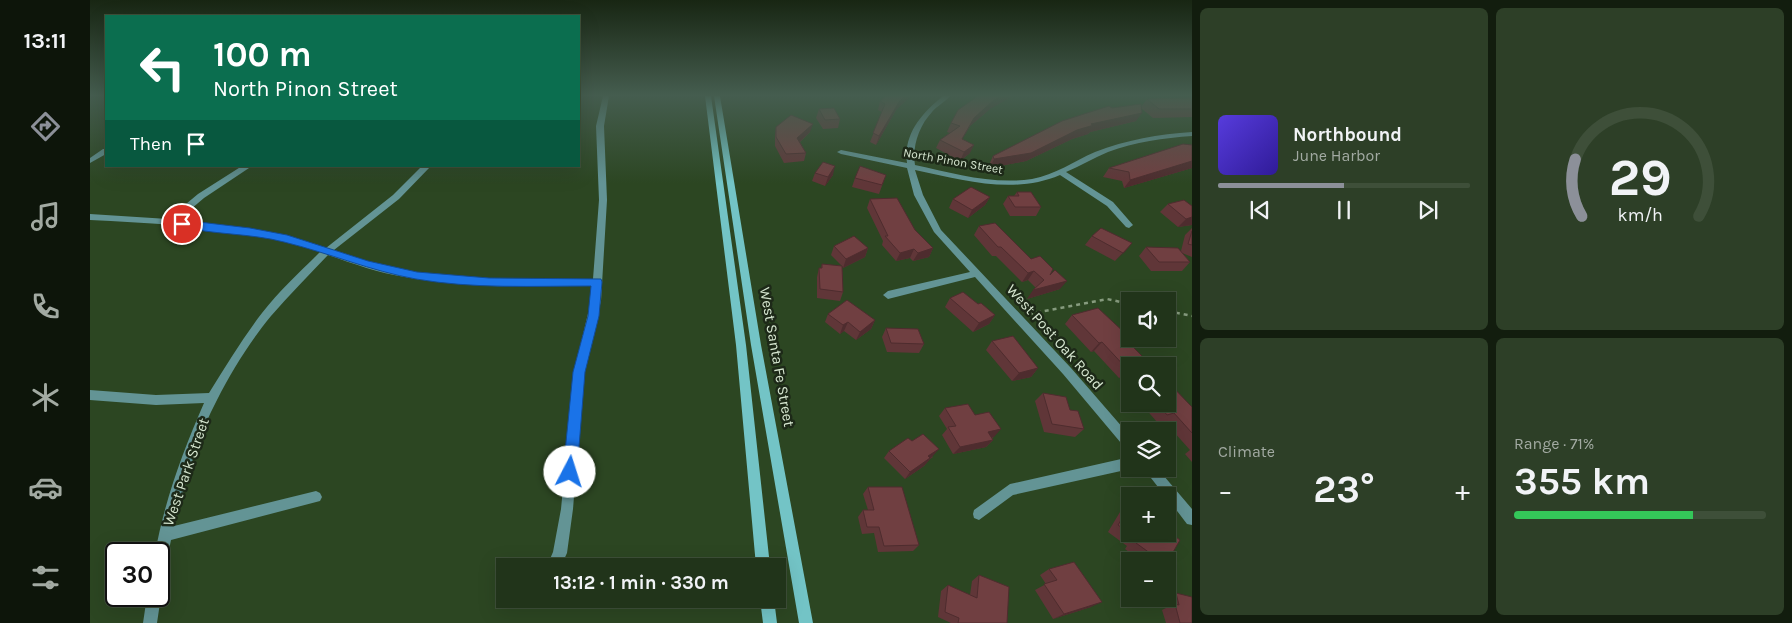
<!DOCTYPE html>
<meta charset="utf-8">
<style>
:root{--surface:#21341a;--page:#2d3f27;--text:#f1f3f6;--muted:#a2aaa2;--line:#3e4f39;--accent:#8c9099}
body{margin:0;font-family:Karla,sans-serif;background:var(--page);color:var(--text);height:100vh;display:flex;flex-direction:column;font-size:19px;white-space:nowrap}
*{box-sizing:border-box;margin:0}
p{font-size:16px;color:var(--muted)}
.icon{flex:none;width:28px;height:28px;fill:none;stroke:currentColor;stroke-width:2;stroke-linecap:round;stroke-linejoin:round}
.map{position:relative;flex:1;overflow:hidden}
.panel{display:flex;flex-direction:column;gap:8px;padding:8px;background:#121d0e;width:600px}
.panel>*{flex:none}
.hud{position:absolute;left:15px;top:15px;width:475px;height:152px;border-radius:0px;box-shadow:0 5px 20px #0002,0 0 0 1px var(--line);background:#0b6e4f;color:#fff;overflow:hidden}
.tools{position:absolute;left:1031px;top:292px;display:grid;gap:10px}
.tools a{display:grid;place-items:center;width:55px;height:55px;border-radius:0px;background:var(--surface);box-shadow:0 5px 20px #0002,0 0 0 1px var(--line);font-size:25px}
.speed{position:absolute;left:15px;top:542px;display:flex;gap:10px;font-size:25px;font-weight:700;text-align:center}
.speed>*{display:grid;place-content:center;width:65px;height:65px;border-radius:50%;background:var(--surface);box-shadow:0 5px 20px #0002,0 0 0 1px var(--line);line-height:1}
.speed .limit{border:2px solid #111;border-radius:8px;background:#fff;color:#111}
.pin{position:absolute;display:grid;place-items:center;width:42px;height:42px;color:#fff;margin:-21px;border:2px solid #fff;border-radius:50%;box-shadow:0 1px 5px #0007}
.me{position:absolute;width:55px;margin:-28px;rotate:5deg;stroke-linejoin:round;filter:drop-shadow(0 0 4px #0008)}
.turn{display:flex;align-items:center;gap:18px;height:105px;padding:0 25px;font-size:22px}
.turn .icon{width:65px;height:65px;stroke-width:2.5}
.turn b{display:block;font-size:35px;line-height:42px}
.then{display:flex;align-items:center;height:48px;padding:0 25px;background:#0003;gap:10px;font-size:19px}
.big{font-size:38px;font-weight:700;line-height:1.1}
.panel .card{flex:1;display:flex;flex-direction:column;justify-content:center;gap:8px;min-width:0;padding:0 18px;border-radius:8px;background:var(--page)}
.panel .dial{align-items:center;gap:0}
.dial svg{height:130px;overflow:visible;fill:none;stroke:var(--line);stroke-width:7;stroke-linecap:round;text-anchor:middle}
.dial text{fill:var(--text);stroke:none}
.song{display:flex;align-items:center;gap:15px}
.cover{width:60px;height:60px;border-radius:8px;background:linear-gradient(135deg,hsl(250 70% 55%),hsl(250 70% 35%))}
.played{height:5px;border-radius:2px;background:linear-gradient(90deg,var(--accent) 50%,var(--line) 50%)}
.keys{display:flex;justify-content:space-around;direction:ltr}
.heat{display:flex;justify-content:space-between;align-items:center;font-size:28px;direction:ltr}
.charge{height:8px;border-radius:4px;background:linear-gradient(90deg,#34c759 71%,var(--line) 0)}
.panel .tiles{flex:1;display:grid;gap:8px;grid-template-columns:repeat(2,1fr)}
.trip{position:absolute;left:406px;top:558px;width:290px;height:50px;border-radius:0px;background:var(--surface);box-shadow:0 5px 20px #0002,0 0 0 1px var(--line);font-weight:700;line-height:50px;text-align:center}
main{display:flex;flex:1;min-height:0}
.tab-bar{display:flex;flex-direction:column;width:90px;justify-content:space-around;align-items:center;background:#0d150a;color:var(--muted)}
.tab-bar .icon{width:35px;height:35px}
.tab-bar .active{color:var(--accent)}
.tab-bar b{font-size:22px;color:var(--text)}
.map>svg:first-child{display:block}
</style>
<main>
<nav class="tab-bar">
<b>13:11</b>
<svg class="icon active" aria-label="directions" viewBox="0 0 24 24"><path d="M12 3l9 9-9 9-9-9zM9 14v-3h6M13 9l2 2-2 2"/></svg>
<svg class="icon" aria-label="music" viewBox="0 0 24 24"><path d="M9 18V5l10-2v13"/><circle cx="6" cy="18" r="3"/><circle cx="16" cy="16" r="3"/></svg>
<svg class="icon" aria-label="phone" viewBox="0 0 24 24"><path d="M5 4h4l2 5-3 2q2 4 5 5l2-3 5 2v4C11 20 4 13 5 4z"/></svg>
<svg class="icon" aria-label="climate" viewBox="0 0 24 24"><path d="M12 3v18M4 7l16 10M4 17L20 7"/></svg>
<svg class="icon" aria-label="car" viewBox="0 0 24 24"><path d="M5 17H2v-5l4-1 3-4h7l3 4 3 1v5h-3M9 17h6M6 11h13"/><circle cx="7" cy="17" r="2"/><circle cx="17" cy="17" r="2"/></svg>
<svg class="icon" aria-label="filters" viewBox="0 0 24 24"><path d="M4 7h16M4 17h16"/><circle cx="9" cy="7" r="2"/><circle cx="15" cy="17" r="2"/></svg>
</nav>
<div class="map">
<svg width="1102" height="623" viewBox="0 0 1102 623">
<rect width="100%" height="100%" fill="#2c4622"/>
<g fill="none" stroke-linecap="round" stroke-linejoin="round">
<!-- path -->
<path stroke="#869b7e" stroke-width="2.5" stroke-dasharray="4 4" stroke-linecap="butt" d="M 1078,311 L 1102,316
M 939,314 L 1017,299 L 1040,304"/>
<!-- street -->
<path fill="#639495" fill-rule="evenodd" d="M 513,96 L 519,96 L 514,126 L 517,200 L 511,301 L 494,372 L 483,509 L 477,553 L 471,566 L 457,566 L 463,552 L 471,509 L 484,372 L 501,301 L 502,285 C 440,286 377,288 315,277 C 289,273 264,264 238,255 C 219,275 199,295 181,316 C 161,340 141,372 127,400 C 106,439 96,484 84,526 L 226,491 L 230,493 L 232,497 L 230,501 L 81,540 L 74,575 L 69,577 L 69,554 L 65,554 C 74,502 93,451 114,403 L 66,405 L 0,400 L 0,390 L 66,395 L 119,393 C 136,366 152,339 172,313 C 189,291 210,272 230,252 C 156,227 77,224 0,220 L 0,214 L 78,219 L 108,194 L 152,166 L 162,166 L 114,198 L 88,220 L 171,231 L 236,248 L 303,195 L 332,166 L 341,166 L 309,199 L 244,250 C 267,258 290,266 314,270 C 376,281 440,279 503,279 L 509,200 L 506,126 Z
M 853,96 L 860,96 C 855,102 847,106 842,112 C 829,126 822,146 825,165 C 863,173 902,185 942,179 C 965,175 984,161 1005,152 C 1036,140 1069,134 1102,132 L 1102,136 C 1074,138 1045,142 1018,152 C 1004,158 990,166 976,172 L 1023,202 L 1043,225 L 1039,228 L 1036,227 L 1017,206 L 970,175 C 923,195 873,180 825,170 L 833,195 L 851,230 L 981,368 L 1040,436 L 1040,450 L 1036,449 L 973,374 L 885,277 L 798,299 L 793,295 L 798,291 L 880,272 L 844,232 L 824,195 L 817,168 L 751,154 L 747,152 L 751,150 L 817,163 C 813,134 832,113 853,96 Z
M 13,149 L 16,149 L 16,154 L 0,163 L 0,158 Z
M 1040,457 L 1040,469 L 923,495 L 889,520 L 884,518 L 883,514 L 884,510 L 920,484 Z
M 1054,469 L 1068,469 L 1102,509 L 1102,525 L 1097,524 L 1078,499 L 1078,496 L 1075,496 Z
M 69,591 L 71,596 L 67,623 L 53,623 L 57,596 L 69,596 Z"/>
<!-- secondary -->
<path fill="#73c4c6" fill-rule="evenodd" d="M 615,96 L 621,96 L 656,345 L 680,566 L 666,566 L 646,345 Z
M 624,96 L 630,96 L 671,345 L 723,623 L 709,623 L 661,345 Z
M 670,599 L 684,599 L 687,623 L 673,623 Z"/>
</g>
<!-- wall -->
<path fill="#603638" d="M 1102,98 L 1102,117 L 1063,118 L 1051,108 L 1046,121 L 1000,132 L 998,134 L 982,139 L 936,161 L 900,168 L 899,165 L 903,156 L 1022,108 L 1051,107 L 1057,99 Z
M 790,101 L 806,110 L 786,145 L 780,142 L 792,112 L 788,110 Z
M 729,109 L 750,119 L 748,128 L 733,129 L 726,118 Z
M 900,109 L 880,126 L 872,139 L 880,153 L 870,161 L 846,148 L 850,140 L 860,133 L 857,132 L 861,123 Z
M 686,127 L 720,132 L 710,142 L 716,153 L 714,161 L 694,163 L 685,146 L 685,135 Z
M 1102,145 L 1102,168 L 1034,188 L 1032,181 L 1013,177 L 1019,168 Z
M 725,173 L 743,175 L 735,186 L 722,181 Z
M 796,175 L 789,194 L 762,187 L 765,178 Z
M 927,192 L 951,207 L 946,216 L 920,216 L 913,204 L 918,196 L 924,196 Z
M 900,197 L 895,205 L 878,218 L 859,208 L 863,199 Z
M 780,199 L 825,230 L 843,248 L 839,257 L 823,261 L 820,258 L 806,261 L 792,245 L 793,241 L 777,208 Z
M 1094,200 L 1102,225 L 1088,227 L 1070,212 L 1078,204 Z
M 889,226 L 941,259 L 960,275 L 970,289 L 937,299 L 946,288 L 938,280 L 932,282 L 906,256 L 902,256 L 884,235 Z
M 1102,228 L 1102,257 L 1092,253 L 1100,262 L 1092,271 L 1061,271 L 1049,256 L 1056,247 L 1091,251 L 1095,235 Z
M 1002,236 L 1042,243 L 1025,261 L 995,245 Z
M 744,246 L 778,248 L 775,257 L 753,268 L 752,266 L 753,292 L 750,301 L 727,298 L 727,277 L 729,268 L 731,268 L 732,264 L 752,266 L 741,255 Z
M 860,298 L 888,304 L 905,315 L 899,324 L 883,332 L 855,307 Z
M 738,314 L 785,320 L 781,329 L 766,340 L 754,331 L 750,334 L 735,322 Z
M 982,315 L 1037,335 L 1034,338 L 1040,366 L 1040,385 L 1033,378 L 1029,378 L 1004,351 L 1001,352 L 975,324 Z
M 796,328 L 834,344 L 829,353 L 797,352 L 792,337 Z
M 902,341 L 948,368 L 941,377 L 922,381 L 896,350 Z
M 953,393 L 980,410 L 994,429 L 985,437 L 954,432 L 945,401 Z
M 1057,404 L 1078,404 L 1102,407 L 1102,462 L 1095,454 L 1100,450 L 1074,421 L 1067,422 L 1054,407 Z
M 855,408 L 885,415 L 904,437 L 902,438 L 903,440 L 896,447 L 863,454 L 852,435 L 857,429 L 849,416 Z
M 822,441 L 843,457 L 840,459 L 834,466 L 815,479 L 794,458 L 799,451 Z
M 778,487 L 829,545 L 823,551 L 788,552 L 784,533 L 772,534 L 768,517 L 773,510 L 778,510 L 773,494 Z
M 1040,503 L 1040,534 L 1078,561 L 1057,561 L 1056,560 L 1051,561 L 1035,549 L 1037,546 L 1018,532 L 1033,507 Z
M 959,569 L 1001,607 L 963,619 L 945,590 L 956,584 L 950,575 Z
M 889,575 L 917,623 L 861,623 L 848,617 L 851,591 L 858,585 L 880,595 L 882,581 Z
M 1086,593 L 1102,623 L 1076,623 L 1072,610 L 1076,608 L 1074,599 L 1078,599 L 1078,596 Z"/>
<!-- shaded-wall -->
<path fill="#4e2c2e" d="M 815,96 L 821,96 L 806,110 L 786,145 L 789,136 L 809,102 Z
M 912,96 L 923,96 L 900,109 L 880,126 L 868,147 L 884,118 L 904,100 Z
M 1052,113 L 1046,121 L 1000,132 L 998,134 L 982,139 L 936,161 L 900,168 L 904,159 L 1001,124 Z
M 723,124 L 720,132 L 705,146 L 707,138 Z
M 884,145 L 880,153 L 870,161 L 874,152 Z
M 1102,161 L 1102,168 L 1034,188 L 1040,180 Z
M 745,166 L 743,175 L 735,186 L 738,177 Z
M 900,197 L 895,205 L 878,218 L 882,210 Z
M 1102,217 L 1102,225 L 1088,227 L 1096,219 Z
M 1042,243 L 1035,252 L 1025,261 L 1033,253 Z
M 778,248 L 775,257 L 753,268 L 756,259 Z
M 843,248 L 839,257 L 823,261 L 828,253 Z
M 824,249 L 820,258 L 806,261 L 810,253 Z
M 944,271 L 938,280 L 932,282 L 938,273 Z
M 977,281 L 970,289 L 937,299 L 943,290 Z
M 905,315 L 899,324 L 883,332 L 889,323 Z
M 785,320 L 781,329 L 766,340 L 770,332 Z
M 758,322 L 754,331 L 750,334 L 753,325 Z
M 1012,342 L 1004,351 L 1001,352 L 1009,343 Z
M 948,368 L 941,377 L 922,381 L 929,373 Z
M 1038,370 L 1040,370 L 1040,371 L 1033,378 L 1029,378 Z
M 911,429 L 904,437 L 892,440 L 898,432 Z
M 903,440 L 896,447 L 863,454 L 870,447 Z
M 849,449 L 834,466 L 815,479 L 820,472 L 838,456 Z
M 1012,602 L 1001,607 L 963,619 L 974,614 Z"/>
<!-- building -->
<path fill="#703f41" stroke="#4e2c2e" d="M 796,96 L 815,96 L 809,102 L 789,136 L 783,133 L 795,104 L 790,101 Z
M 888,96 L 912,96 L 904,100 L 884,118 L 872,139 L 884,145 L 874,152 L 850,140 L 870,126 L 861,123 L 868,110 Z
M 1102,98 L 1102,109 L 1069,109 L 1057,99 Z
M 1051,104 L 1052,113 L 1001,124 L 1004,125 L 987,130 L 941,153 L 904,159 L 903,156 L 972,121 L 1019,106 L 1022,108 Z
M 744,108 L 750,119 L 735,120 L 729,109 Z
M 701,115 L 723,124 L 707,138 L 716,153 L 696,154 L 686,137 L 686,127 Z
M 1093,144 L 1102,145 L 1102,161 L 1040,180 L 1039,172 L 1019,168 Z
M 733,162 L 745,166 L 738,177 L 725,173 Z
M 770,166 L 796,175 L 792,185 L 765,178 Z
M 881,187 L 900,197 L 882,210 L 863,199 Z
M 927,192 L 941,192 L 951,207 L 925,207 L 918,196 L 929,196 Z
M 807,198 L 825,230 L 843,248 L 828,253 L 824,249 L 810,253 L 795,236 L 798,236 L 780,199 Z
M 1094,200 L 1102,206 L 1102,217 L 1096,219 L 1078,204 Z
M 905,223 L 941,259 L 950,256 L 963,269 L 960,275 L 965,270 L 977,281 L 943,290 L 954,280 L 944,271 L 938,273 L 911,247 L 908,247 L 889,226 Z
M 1011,228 L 1042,243 L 1033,253 L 1002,236 Z
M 1102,231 L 1102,245 L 1098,244 Z
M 764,236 L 778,248 L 756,259 L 744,246 Z
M 1056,247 L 1088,248 L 1100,262 L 1069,262 Z
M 732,264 L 752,266 L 753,292 L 730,289 L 729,268 L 732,268 Z
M 873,292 L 888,304 L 891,303 L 905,315 L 889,323 L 860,298 Z
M 757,300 L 785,320 L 770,332 L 758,322 L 753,325 L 738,314 Z
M 1008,308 L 1037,335 L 1033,337 L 1062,366 L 1040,366 L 1040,370 L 1038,370 L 1012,342 L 1009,343 L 982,315 Z
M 796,328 L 828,329 L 834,344 L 801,343 Z
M 923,336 L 948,368 L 929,373 L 902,341 Z
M 1078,382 L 1102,407 L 1102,433 L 1084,413 L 1077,415 L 1068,404 L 1078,404 Z
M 953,393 L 976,397 L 980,410 L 988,411 L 994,429 L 962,424 Z
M 878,404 L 885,415 L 899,412 L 911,429 L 898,432 L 903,440 L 870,447 L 858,427 L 866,426 L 855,408 Z
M 833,434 L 849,449 L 838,456 L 840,458 L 820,472 L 799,451 L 818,438 L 822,441 Z
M 778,487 L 812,487 L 829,545 L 794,546 L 789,527 L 777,527 L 773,510 L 784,510 Z
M 1040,506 L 1040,534 L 1028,525 Z
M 1078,531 L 1090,540 L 1078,561 L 1065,553 L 1064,556 L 1046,543 L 1048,539 L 1040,534 L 1078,534 Z
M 984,562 L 1012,602 L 974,614 L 954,584 L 967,580 L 959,569 Z
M 889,575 L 919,587 L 917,623 L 868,623 L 869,618 L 855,612 L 858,585 L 887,598 Z
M 1086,593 L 1102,597 L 1102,623 L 1090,623 L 1085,604 L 1089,605 Z"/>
<!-- sky -->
<linearGradient id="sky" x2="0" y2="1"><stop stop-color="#182613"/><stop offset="0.52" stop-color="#455d4f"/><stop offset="1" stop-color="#455d4f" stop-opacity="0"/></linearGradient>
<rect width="1102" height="183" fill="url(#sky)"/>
<!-- route -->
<path fill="#1a73e8" stroke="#114b97" d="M 92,220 L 160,228 L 197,235 L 278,261 L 327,272 L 399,278 L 511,279 L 512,282 L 509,316 L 495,372 L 487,472 L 485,477 L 480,479 L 475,477 L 473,472 L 483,372 L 498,316 L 501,286 C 443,286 383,289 326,279 C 281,271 239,253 194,242 C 160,233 122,235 89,226 L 88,224 Z"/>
<g text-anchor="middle" stroke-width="5" stroke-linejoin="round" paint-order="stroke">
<!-- far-street labels -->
<g font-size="12" fill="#d7e7d1" stroke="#1d2918">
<text transform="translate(863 161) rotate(10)" y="4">North Pinon Street</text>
</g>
<!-- street labels -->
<g font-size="15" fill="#d7e7d1" stroke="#1d2918">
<text transform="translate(965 337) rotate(48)" y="5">West Post Oak Road</text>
<text transform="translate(687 357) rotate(80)" y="5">West Santa Fe Street</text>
<text transform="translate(96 472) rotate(-71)" y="5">West Park Street</text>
</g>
</g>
</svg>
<div class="tools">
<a><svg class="icon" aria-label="sound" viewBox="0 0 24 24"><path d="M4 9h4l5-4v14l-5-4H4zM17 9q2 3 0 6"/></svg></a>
<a><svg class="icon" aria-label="search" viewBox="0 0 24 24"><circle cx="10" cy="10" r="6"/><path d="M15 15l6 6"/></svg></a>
<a><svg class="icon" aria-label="layers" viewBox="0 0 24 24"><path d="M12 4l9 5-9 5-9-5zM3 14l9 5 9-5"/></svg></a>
<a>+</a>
<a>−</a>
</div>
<div class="speed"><div class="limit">30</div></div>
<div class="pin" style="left:92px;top:224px;background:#d93025"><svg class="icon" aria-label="arrive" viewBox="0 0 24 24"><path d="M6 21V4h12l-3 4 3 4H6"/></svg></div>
<svg class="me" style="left:480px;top:472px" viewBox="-20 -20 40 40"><circle r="19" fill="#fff"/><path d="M0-13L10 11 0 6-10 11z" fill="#1a73e8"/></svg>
<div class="trip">13:12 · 1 min · 330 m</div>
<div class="hud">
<div class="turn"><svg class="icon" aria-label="left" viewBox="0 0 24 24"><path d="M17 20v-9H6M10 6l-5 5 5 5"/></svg><div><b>100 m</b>North Pinon Street</div></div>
<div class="then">Then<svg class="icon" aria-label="arrive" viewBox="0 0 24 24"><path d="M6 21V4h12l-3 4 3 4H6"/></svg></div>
</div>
</div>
<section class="panel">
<div class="tiles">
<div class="card">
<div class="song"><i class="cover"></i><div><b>Northbound</b><p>June Harbor</p></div></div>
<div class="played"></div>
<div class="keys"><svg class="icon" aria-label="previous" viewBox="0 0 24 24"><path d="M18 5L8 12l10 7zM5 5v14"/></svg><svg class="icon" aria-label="pause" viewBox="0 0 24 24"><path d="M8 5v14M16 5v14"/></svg><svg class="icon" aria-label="next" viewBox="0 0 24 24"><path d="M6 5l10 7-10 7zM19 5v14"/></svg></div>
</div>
<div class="card dial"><svg viewBox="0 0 100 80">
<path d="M14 69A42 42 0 1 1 86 69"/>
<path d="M14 69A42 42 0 0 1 10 34" stroke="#8c9099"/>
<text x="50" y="56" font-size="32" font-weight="700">29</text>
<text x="50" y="72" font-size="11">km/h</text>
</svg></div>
<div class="card"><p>Climate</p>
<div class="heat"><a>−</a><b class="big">23°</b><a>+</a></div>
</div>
<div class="card"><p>Range · 71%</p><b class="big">355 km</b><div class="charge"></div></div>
</div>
</section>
</main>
